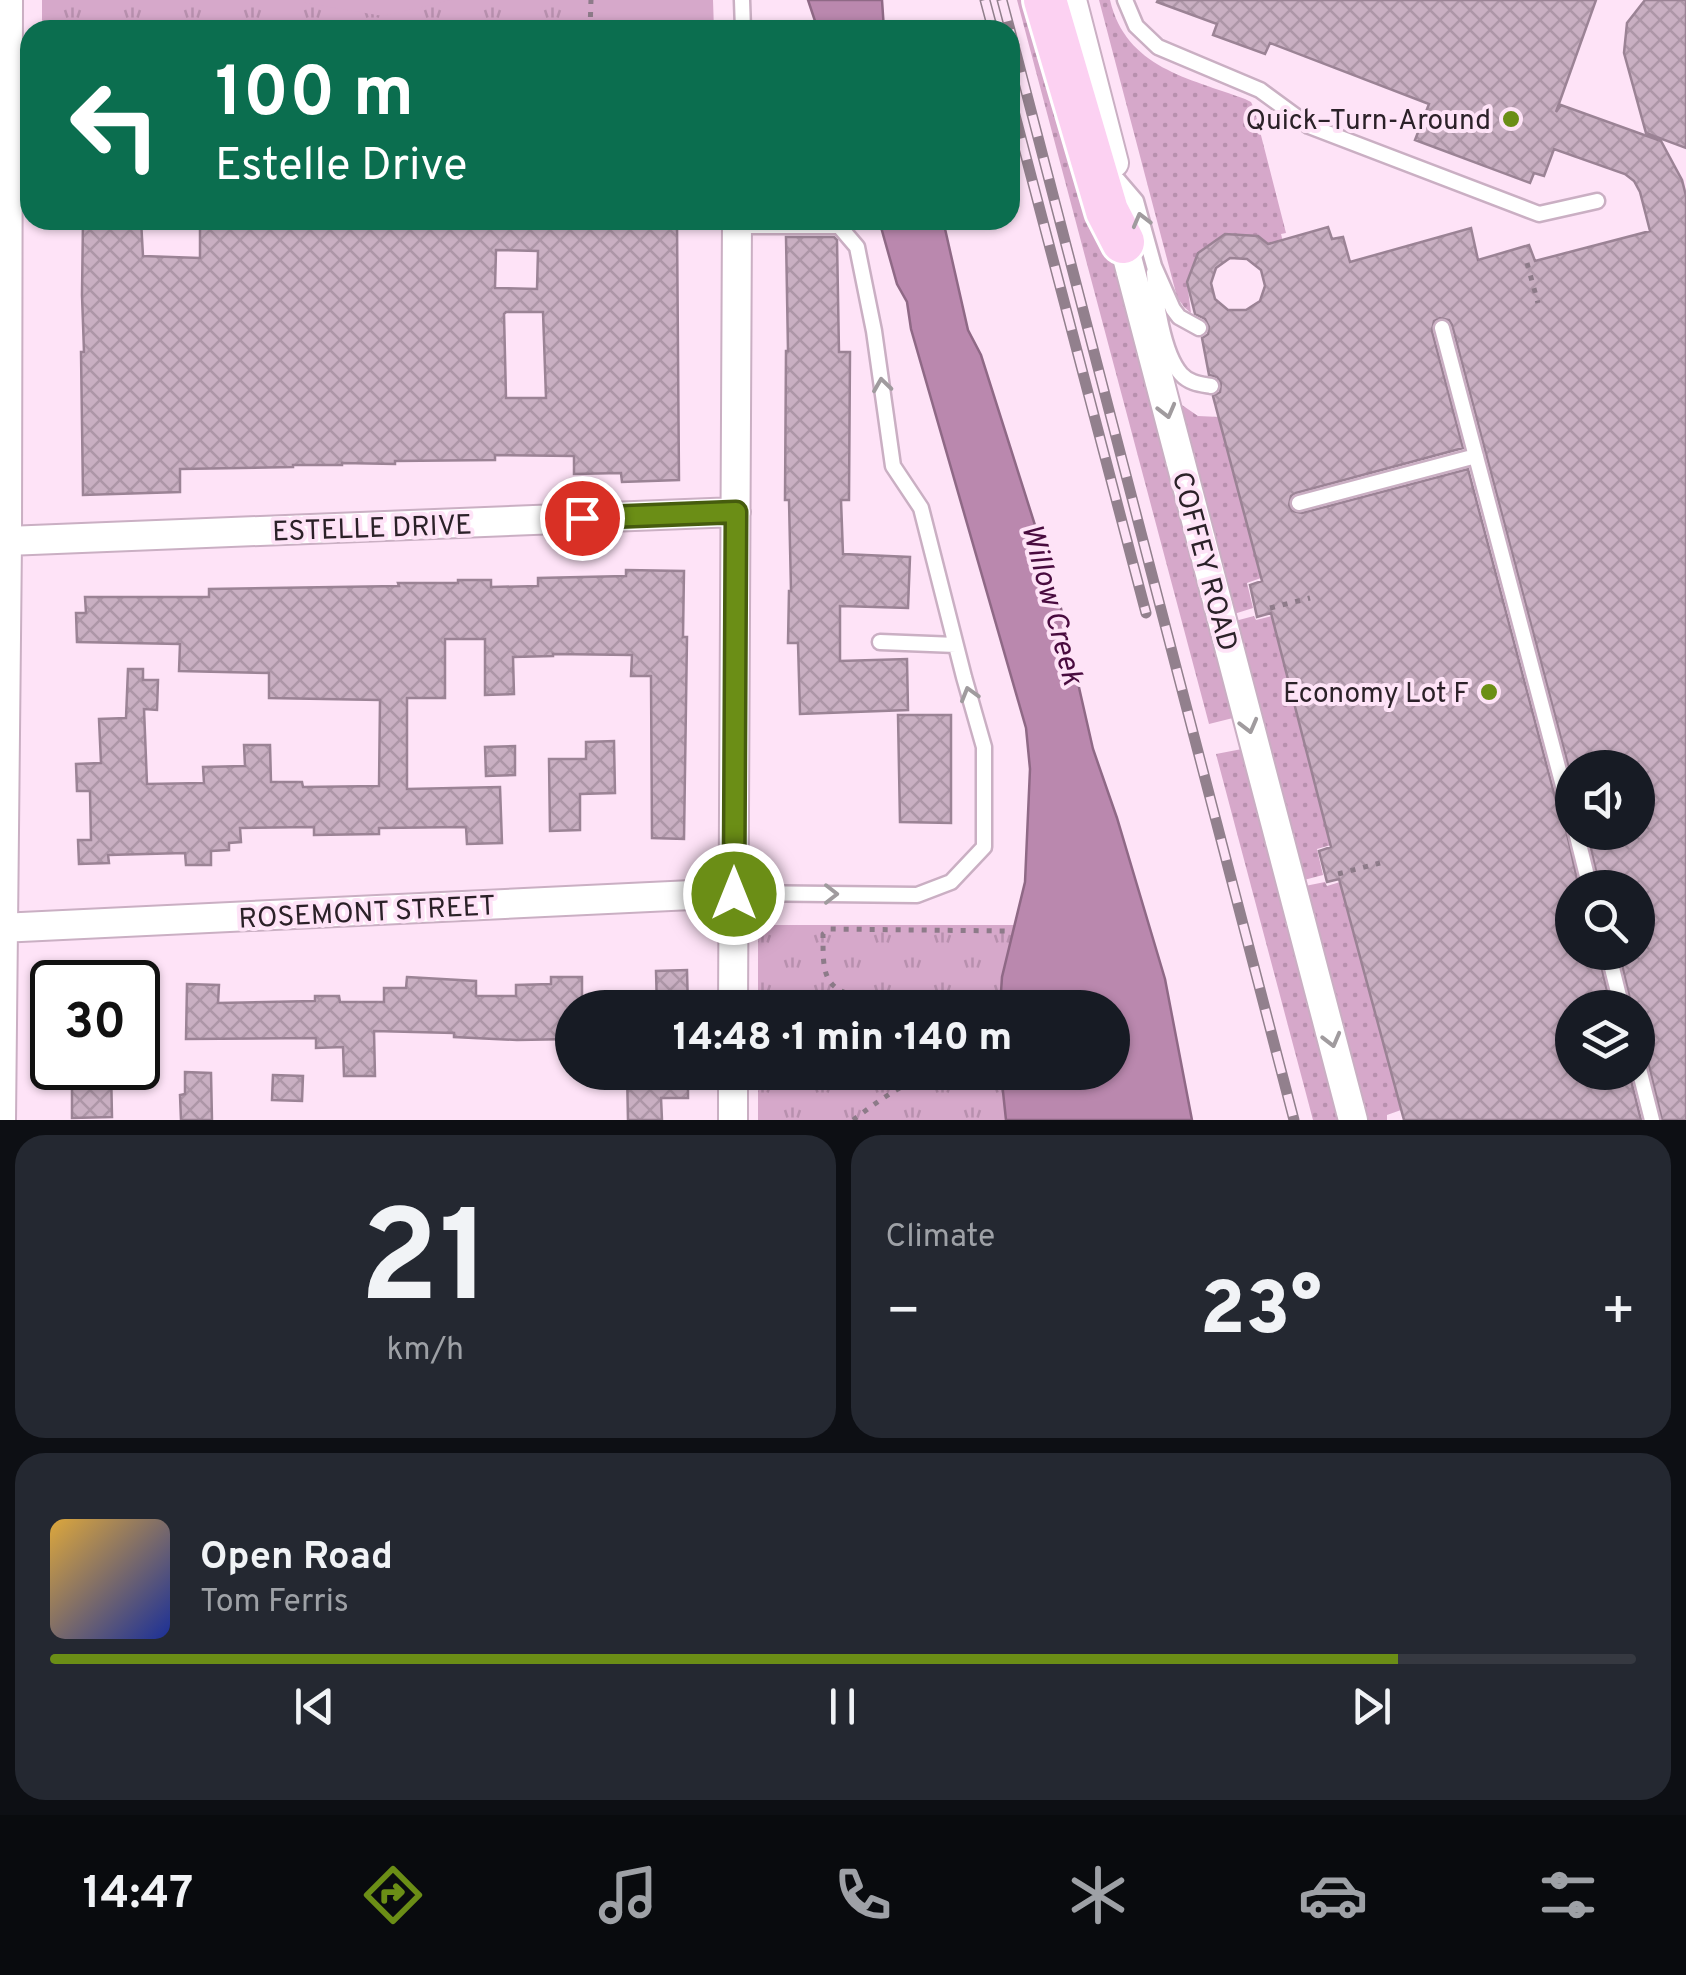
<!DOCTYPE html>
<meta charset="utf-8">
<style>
:root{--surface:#171b24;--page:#242831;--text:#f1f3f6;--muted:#9ea1a6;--line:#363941;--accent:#6b8e16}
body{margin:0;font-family:Overpass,sans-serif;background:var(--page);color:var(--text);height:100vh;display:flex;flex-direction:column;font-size:38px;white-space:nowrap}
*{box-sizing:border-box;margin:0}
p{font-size:32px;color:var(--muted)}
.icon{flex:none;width:55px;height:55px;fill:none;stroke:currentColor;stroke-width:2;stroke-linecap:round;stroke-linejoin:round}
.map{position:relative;height:1120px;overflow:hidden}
.side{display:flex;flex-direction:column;gap:15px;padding:15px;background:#0d0f14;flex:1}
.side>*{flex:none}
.top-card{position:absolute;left:20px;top:20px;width:1000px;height:210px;border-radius:30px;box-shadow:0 2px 8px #0004;background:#0b6e4f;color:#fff;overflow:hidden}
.fabs{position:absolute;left:1555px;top:750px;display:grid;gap:20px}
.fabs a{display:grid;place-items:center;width:100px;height:100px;border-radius:50%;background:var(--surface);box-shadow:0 2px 8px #0004;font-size:50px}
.speed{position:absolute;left:30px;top:960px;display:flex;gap:20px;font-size:50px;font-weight:700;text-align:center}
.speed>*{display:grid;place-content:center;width:130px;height:130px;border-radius:50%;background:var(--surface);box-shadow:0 2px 8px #0004;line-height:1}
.speed .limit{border:5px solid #111;border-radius:15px;background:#fff;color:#111}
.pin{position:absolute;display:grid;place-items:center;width:85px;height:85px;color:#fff;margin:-42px;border:5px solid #fff;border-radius:50%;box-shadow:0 2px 10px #0007}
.me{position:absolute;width:110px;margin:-55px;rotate:0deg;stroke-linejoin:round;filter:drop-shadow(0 0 8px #0008)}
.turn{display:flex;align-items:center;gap:35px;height:210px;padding:0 30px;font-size:45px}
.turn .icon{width:130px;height:130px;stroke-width:2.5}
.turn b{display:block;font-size:70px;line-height:85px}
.big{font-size:75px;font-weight:800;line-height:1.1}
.side .widget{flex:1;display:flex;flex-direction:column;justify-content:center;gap:15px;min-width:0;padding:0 35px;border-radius:30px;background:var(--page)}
.side .dial{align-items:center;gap:0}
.dial b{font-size:130px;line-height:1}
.song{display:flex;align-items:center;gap:30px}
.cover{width:120px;height:120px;border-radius:15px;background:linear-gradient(135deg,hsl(40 70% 55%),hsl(230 70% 35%))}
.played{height:10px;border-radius:5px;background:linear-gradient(90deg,var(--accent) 85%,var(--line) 85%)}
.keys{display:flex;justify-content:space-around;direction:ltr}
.heat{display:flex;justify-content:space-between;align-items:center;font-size:55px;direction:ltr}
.side .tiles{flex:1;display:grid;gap:15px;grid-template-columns:1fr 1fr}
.widget:last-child{grid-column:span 2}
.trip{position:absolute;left:555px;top:990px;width:575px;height:100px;border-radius:50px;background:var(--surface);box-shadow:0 2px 8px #0004;font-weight:800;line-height:100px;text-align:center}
.menu{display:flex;height:160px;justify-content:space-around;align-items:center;background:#090b0e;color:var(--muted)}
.menu .icon{width:70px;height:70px}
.menu .current{color:var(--accent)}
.menu b{font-size:45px;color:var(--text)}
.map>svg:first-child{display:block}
</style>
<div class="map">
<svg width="1686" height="1120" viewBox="0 0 1686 1120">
<defs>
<pattern id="grass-dots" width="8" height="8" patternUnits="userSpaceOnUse" patternTransform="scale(2.5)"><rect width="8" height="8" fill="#d6a8ca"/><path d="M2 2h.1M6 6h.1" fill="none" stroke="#b890ae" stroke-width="1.8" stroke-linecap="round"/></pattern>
<pattern id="park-tufts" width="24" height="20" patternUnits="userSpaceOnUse" patternTransform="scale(2.5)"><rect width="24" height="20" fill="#d6a8ca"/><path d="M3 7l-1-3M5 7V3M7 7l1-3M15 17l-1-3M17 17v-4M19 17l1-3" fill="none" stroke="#b890ae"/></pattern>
<pattern id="building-cross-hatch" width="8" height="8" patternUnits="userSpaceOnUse" patternTransform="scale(2.5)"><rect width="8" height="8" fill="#c9afc2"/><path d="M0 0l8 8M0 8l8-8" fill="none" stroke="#ad96a7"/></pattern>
</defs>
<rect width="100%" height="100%" fill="#fee3f7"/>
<!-- grass -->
<path fill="url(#grass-dots)" d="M 1017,0 L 1033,0 L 1080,137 L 1233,718 L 1209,724 Z
M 1099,0 L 1110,0 C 1126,68 1189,78 1245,99 L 1251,102 L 1254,108 L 1286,233 L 1281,234 L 1286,254 L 1281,256 L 1258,236 L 1225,234 L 1198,253 L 1187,282 L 1191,313 L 1184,307 L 1177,297 Z
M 1179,403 L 1198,416 L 1219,417 L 1261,578 L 1247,583 L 1253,608 L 1234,614 Z
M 1254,616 L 1256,620 L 1272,616 L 1331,845 L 1317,849 L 1323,875 L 1304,880 L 1235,621 Z
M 1242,749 L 1338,1120 L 1313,1120 L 1216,754 Z
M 1325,882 L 1327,886 L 1340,882 L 1401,1110 L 1387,1115 L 1387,1120 L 1367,1120 L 1305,886 Z"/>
<!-- park -->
<path fill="url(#park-tufts)" d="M 42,0 L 713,0 L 714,30 L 42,30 Z
M 758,925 L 1014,925 L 1002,977 L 1000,1008 L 758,1007 Z
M 758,1073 L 1001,1073 L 1006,1120 L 758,1120 Z"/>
<!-- pitch -->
<path fill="#d6a8ca" d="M 302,0 L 452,0 L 383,16 L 306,3 Z
M 601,0 L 707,0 L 707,30 L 601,30 Z"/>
<!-- water -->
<path fill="#ba88ae" stroke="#8f6986" stroke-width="2.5" d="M 808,0 L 882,0 L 884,30 L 818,30 Z
M 879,220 L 943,220 L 968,330 L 981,355 L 1060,604 L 1093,749 L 1117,818 L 1165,979 L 1192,1120 L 1006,1120 L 1001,1073 L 1112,1072 L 1112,1008 L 1000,1007 L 1002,977 L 1025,882 L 1030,769 L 1026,728 L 911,329 L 907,302 L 897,284 Z"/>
<!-- building -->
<path fill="url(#building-cross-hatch)" stroke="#9b8395" stroke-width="2.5" fill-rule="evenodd" d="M 1158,0 L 1596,0 L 1556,112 L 1561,105 L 1661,141 L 1682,180 L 1686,196 L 1686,1120 L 1662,1120 L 1648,1062 L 1645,1057 L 1638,1055 L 1638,1008 L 1632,1008 L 1619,952 L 1638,952 L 1638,888 L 1600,888 L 1587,832 L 1638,832 L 1638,768 L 1572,768 L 1572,780 L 1452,325 L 1449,320 L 1440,318 L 1434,321 L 1432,331 L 1463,448 L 1296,493 L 1291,496 L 1289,505 L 1292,511 L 1302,513 L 1468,469 L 1562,823 L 1566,829 L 1579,888 L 1572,888 L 1572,952 L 1598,952 L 1611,1008 L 1572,1008 L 1572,1072 L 1629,1072 L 1641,1120 L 1404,1120 L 1339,879 L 1327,882 L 1319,851 L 1331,847 L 1271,613 L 1257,617 L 1250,585 L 1262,581 L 1213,396 L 1220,392 L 1221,383 L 1217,377 L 1209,375 L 1202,338 L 1208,334 L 1209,327 L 1205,319 L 1195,314 L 1187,282 L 1198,253 L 1225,234 L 1258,236 L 1268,244 L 1328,227 L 1332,239 L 1343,237 L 1350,262 L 1471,228 L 1478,260 L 1529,245 L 1535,261 L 1650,231 L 1640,192 L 1634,181 L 1625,174 L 1554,149 L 1544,176 L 1534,173 L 1530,183 L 1415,140 L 1429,104 L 1270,43 L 1265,54 L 1213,35 L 1217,24 L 1157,2 ZM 1230,258 L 1247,259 L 1261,270 L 1265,286 L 1260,301 L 1246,310 L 1228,310 L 1215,299 L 1211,283 L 1216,268 Z
M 1645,0 L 1686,0 L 1686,148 L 1646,133 L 1624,53 L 1627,23 Z
M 83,220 L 141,220 L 143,256 L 200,258 L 200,220 L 606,220 L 606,224 L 677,222 L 679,480 L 622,482 L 621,473 L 574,474 L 574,456 L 495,455 L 495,460 L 395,461 L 395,464 L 342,463 L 342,465 L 293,465 L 293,467 L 180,469 L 180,492 L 83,495 L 81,352 L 84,352 L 82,295 ZM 496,250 L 538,251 L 537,289 L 495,288 ZM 506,312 L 543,312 L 546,398 L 506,398 L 504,314 Z
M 786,237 L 834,237 L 837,240 L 839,352 L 850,352 L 849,500 L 841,500 L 843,554 L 910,557 L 908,608 L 840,606 L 840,661 L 907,659 L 908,710 L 800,714 L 798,643 L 788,643 L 789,591 L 791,591 L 789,500 L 785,500 L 786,351 L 788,351 Z
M 626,570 L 684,571 L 683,637 L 687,637 L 684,839 L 652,838 L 651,676 L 631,676 L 632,655 L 553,654 L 553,656 L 513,657 L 514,694 L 485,695 L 485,639 L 445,639 L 445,698 L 407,698 L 407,789 L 500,787 L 502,843 L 467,844 L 466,827 L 379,828 L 379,834 L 314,835 L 314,827 L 240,828 L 241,842 L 229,843 L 229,850 L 211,851 L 211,865 L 186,865 L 185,853 L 108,855 L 109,863 L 79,864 L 78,840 L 91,840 L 90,791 L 77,791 L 76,764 L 101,763 L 99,719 L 126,718 L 128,669 L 143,669 L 143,680 L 158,680 L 157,710 L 144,709 L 147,784 L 204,783 L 203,767 L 245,766 L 244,745 L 270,745 L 271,782 L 302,782 L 303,787 L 379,786 L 380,700 L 269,698 L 269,673 L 179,671 L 180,644 L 77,642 L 76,613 L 86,613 L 85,597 L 209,597 L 209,589 L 399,586 L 398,583 L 458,583 L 458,580 L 491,580 L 491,587 L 538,586 L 538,578 L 626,576 Z
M 898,715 L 951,715 L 951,823 L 900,822 Z
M 614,741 L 615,793 L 580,794 L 580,830 L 550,831 L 549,759 L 586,759 L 586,742 Z
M 515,746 L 515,775 L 486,776 L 485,747 Z
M 687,970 L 688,1008 L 657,1008 L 656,971 Z
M 407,977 L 476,981 L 476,996 L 516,996 L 516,985 L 551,984 L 551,977 L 582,977 L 582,1008 L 572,1008 L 572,1039 L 517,1040 L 454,1037 L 454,1033 L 374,1031 L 375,1076 L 344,1076 L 343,1047 L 316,1048 L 316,1038 L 186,1039 L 187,984 L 219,985 L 218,1003 L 315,1001 L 315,996 L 339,996 L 340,1002 L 384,1002 L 384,988 L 406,988 Z
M 72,1068 L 111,1068 L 112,1117 L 72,1118 Z
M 185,1072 L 211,1073 L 212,1120 L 181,1120 L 180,1095 L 185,1094 Z
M 627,1072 L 688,1072 L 688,1098 L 661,1098 L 662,1120 L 628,1120 Z
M 273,1075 L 303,1076 L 302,1101 L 272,1100 Z"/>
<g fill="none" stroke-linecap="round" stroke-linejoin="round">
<defs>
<path id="lane" d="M 742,0 L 743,30
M 1125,0 L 1136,26 L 1158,47 L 1260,90 L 1309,126 L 1539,214 L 1597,201
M 1118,180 L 1136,201 L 1154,266 L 1173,309 L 1179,317 L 1199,328
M 1154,272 C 1155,299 1163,354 1181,374 C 1189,383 1200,384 1211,386
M 1442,328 L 1572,820
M 1299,503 L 1476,456
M 880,642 L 956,645
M 1576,832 L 1590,888
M 734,893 L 917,895 L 951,882 L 984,847 L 984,747 L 964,677 L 921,508 L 893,466 L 874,331 L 857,247 L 839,226 L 738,226
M 1608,952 L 1622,1008
M 1638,1065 L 1652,1120"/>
<path id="street" d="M 1072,0 L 1114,163
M 1121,226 L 1123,242 L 1353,1120
M 7,541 L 736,512
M 0,928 L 734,893
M 733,1008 L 737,220
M 1,1120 L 7,541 L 8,0
M 733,1120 L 733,1072"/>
<path id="primary" d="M 1045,0 L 1107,211 L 1123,242"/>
</defs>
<!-- lane casing -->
<use href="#lane" stroke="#caafc3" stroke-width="19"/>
<!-- street casing -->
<use href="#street" stroke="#caafc3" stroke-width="32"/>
<!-- primary casing -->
<use href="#primary" stroke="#fff" stroke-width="48"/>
<!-- path -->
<path stroke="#8d7b89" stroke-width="5" stroke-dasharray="5 8" stroke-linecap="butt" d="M 590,30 L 591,0
M 1527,263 L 1538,303
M 1270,608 L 1310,598
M 1338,874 L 1380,863
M 895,1008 C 886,999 877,1000 865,998 C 822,991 823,973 823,934 L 830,929 L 1007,931
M 853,1120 C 878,1101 903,1083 934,1072"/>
<!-- lane -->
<use href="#lane" stroke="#fff" stroke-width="14"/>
<!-- street -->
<use href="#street" stroke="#fff" stroke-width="28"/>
<!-- primary -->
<use href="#primary" stroke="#fcd1f2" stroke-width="42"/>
<defs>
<path id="rail" d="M 985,0 L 993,30
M 1002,0 L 1010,30
M 1010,30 L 1294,1120
M 1010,96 L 1146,613"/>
</defs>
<!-- rail casing -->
<use href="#rail" stroke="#92808d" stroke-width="11"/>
<!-- rail -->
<use href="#rail" stroke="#fee3f7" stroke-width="8" stroke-dasharray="22" stroke-linecap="butt"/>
</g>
<!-- one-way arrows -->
<defs><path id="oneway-chevron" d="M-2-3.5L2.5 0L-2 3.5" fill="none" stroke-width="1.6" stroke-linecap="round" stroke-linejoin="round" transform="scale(2.5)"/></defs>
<g stroke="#a09b9e">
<use href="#oneway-chevron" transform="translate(1141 220) rotate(-105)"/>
<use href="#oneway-chevron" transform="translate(882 385) rotate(-98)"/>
<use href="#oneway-chevron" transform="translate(1167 411) rotate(75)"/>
<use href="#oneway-chevron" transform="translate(969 694) rotate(-106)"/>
<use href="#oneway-chevron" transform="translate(1249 726) rotate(75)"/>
<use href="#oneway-chevron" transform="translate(831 894)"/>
<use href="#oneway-chevron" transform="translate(1332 1040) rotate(75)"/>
</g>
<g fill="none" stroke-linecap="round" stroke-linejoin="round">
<defs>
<path id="route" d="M 582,518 L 736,512 L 734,894"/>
</defs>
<!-- route casing -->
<use href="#route" stroke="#465c0e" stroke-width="25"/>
<!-- route -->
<use href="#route" stroke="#6b8e16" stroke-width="18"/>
</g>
<!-- markers -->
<g fill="#6b8e16" stroke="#fee3f7" stroke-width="4">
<circle cx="1511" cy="119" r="10"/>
<circle cx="1489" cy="692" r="10"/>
</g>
<g text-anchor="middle" stroke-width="8" stroke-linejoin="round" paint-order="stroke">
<!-- poi labels -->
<g font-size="28" fill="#2b2128" stroke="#fee3f7" text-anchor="end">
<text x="1491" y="129">Quick–Turn-Around</text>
<text x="1469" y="702">Economy Lot F</text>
</g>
<!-- street labels -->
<g font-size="28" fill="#2b2128" stroke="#fee3f7">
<text transform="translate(372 527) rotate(-2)" y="10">ESTELLE DRIVE</text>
<text transform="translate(1206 561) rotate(75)" y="10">COFFEY ROAD</text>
<text transform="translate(367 911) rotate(-3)" y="10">ROSEMONT STREET</text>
</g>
<!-- water labels -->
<g font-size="30" font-style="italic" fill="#490b3f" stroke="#fee3f7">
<text transform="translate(1053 604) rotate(75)" y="10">Willow Creek</text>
</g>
</g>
</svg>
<div class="fabs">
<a><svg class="icon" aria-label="sound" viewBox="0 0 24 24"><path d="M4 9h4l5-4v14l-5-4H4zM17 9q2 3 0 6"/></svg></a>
<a><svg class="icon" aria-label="search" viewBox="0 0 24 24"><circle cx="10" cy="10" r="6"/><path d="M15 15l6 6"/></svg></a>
<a><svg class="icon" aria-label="layers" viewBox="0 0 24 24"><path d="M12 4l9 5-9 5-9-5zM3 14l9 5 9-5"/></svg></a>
</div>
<div class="speed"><div class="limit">30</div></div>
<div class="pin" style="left:582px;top:518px;background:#d93025"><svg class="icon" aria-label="arrive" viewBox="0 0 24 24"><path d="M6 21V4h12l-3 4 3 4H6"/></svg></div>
<svg class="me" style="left:734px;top:894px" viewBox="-20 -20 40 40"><circle r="17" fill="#6b8e16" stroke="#fff" stroke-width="3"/><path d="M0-11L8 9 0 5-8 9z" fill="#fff"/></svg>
<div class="trip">14:48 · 1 min · 140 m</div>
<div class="top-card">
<div class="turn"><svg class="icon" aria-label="left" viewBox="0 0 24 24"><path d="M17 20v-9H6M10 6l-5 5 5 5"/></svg><div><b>100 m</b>Estelle Drive</div></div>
</div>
</div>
<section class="side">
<div class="tiles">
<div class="widget dial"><b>21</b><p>km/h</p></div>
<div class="widget"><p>Climate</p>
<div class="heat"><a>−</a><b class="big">23°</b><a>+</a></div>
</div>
<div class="widget">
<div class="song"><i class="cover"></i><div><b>Open Road</b><p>Tom Ferris</p></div></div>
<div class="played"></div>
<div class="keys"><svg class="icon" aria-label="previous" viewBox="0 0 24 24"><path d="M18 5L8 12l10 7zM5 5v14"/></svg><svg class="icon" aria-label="pause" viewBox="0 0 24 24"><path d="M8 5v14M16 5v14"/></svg><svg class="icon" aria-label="next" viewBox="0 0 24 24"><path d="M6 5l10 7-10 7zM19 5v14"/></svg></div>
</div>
</div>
</section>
<nav class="menu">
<b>14:47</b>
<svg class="icon current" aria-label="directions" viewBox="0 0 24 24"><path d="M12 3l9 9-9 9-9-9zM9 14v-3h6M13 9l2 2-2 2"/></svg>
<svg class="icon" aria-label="music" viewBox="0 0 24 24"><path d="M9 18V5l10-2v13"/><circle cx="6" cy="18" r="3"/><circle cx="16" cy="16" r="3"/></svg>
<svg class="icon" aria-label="phone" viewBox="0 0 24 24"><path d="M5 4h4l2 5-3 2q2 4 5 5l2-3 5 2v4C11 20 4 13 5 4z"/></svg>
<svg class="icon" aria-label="climate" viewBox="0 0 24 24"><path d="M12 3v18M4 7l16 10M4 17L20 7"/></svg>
<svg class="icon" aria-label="car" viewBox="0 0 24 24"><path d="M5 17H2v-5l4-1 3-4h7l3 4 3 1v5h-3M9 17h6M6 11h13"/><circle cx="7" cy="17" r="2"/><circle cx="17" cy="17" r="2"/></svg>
<svg class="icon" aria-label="filters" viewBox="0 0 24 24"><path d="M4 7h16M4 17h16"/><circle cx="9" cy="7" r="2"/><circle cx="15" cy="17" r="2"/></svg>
</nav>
